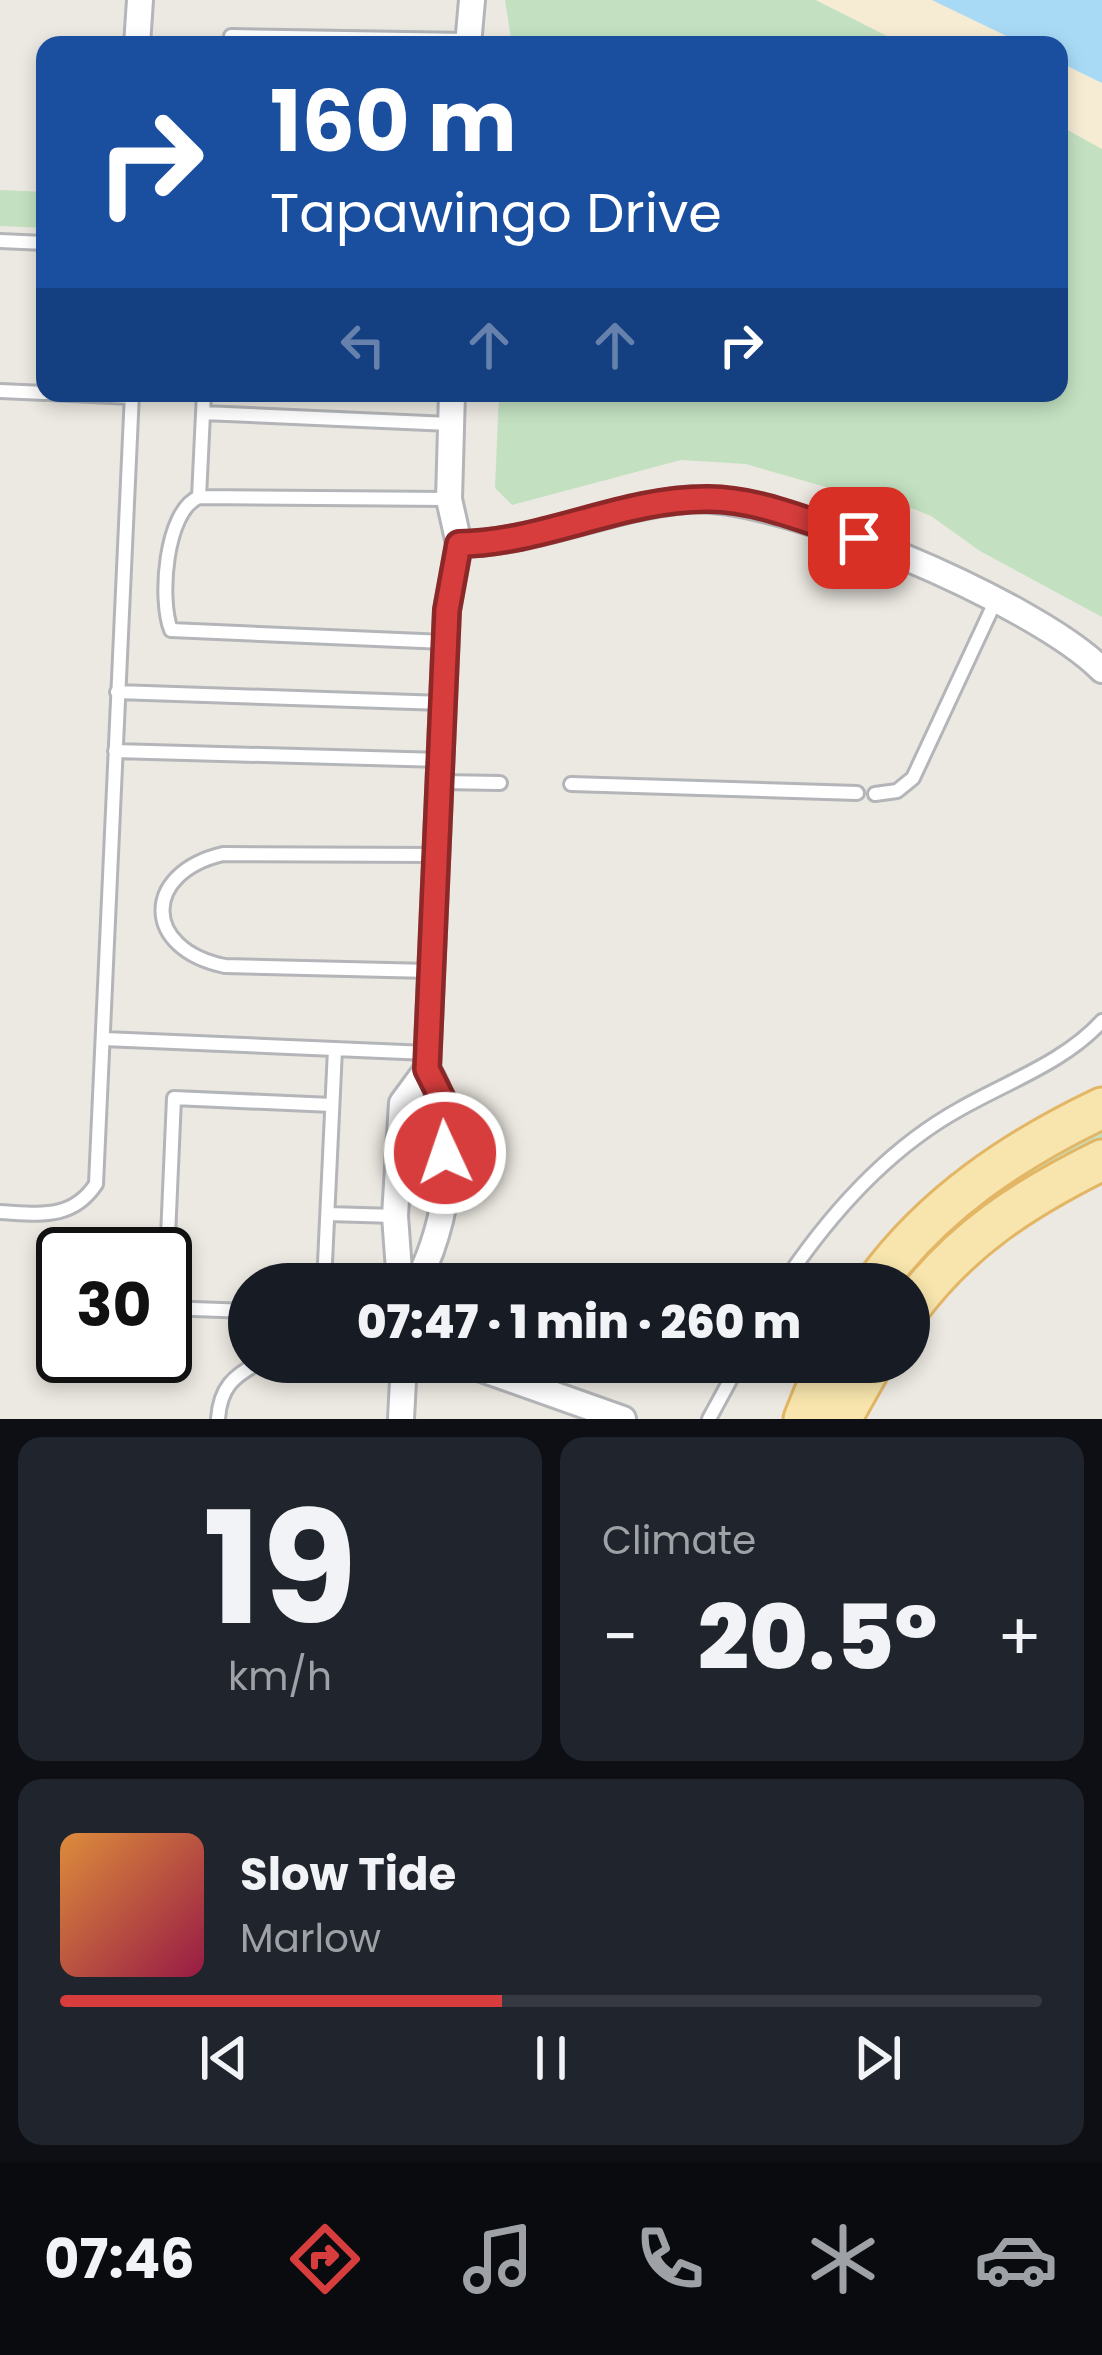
<!DOCTYPE html>
<meta charset="utf-8">
<style>
:root{--surface:#171b24;--page:#20242c;--text:#f1f3f6;--muted:#9ea1a6;--line:#363941;--accent:#d73d3d}
body{margin:0;font-family:Poppins,sans-serif;background:var(--page);color:var(--text);height:100vh;display:flex;flex-direction:column;font-size:45px;white-space:nowrap}
*{box-sizing:border-box;margin:0}
p{font-size:39px;color:var(--muted)}
.icon{flex:none;width:66px;height:66px;fill:none;stroke:currentColor;stroke-width:2;stroke-linecap:round;stroke-linejoin:round}
.map{position:relative;height:1419px;overflow:hidden}
.details{display:flex;flex-direction:column;gap:18px;padding:18px;background:#0d0f14;flex:1}
.details>*{flex:none}
.top-card{position:absolute;left:36px;top:36px;width:1032px;height:366px;border-radius:24px;box-shadow:0 6px 18px #0003;background:#1a4fa0;color:#fff;overflow:hidden}
.speed{position:absolute;left:36px;top:1227px;display:flex;gap:24px;font-size:60px;font-weight:700;text-align:center}
.speed>*{display:grid;place-content:center;width:156px;height:156px;border-radius:50%;background:var(--surface);box-shadow:0 6px 18px #0003;line-height:1}
.speed .limit{border:6px solid #111;border-radius:18px;background:#fff;color:#111}
.pin{position:absolute;display:grid;place-items:center;width:102px;height:102px;color:#fff;margin:-51px;border-radius:24px;box-shadow:0 6px 18px #0006}
.me{position:absolute;width:132px;margin:-66px;rotate:357deg;stroke-linejoin:round;filter:drop-shadow(0 0 9px #0008)}
.turn{display:flex;align-items:center;gap:42px;height:252px;padding:0 36px;font-size:54px}
.turn .icon{width:156px;height:156px;stroke-width:2.5}
.turn b{display:block;font-size:84px;line-height:102px}
.lanes{display:flex;align-items:center;height:114px;padding:0 36px;background:#0003;justify-content:center;gap:60px;direction:ltr}
.lanes .off{opacity:.35}
.big{font-size:90px;font-weight:800;line-height:1.1}
.details .widget{flex:1;display:flex;flex-direction:column;justify-content:center;gap:18px;min-width:0;padding:0 42px;border-radius:24px;background:var(--page)}
.details .dial{align-items:center;gap:0}
.dial b{font-size:156px;line-height:1}
.song{display:flex;align-items:center;gap:36px}
.cover{width:144px;height:144px;border-radius:18px;background:linear-gradient(135deg,hsl(30 70% 55%),hsl(340 70% 35%))}
.played{height:12px;border-radius:6px;background:linear-gradient(90deg,var(--accent) 45%,var(--line) 45%)}
.keys{display:flex;justify-content:space-around;direction:ltr}
.heat{display:flex;justify-content:space-between;align-items:center;font-size:66px;direction:ltr}
.details .tiles{flex:1;display:grid;gap:18px;grid-template-columns:1fr 1fr}
.widget:last-child{grid-column:span 2}
.trip{position:absolute;left:228px;top:1263px;width:702px;height:120px;border-radius:60px;background:var(--surface);box-shadow:0 6px 18px #0003;font-weight:800;line-height:120px;text-align:center}
.menu{display:flex;height:192px;justify-content:space-around;align-items:center;background:#090b0e;color:var(--muted)}
.menu .icon{width:84px;height:84px}
.menu .active{color:var(--accent)}
.menu b{font-size:54px;color:var(--text)}
.map>svg:first-child{display:block}
</style>
<div class="map">
<svg width="1102" height="1419" viewBox="0 0 1102 1419">
<rect width="100%" height="100%" fill="#ece9e2"/>
<!-- green -->
<path fill="#c3e1c1" d="M 505,0 L 816,0 L 905,45 L 512,45 Z
M 1059,125 L 1102,149 L 1102,617 L 980,551 L 931,516 L 869,491 L 829,488 L 746,464 L 681,460 L 512,505 L 495,488 L 499,393 L 1059,393 Z
M 0,190 L 45,192 L 45,228 L 0,226 Z
M 1102,1124 L 1102,1144 L 905,1284 L 893,1284 L 961,1213 Z"/>
<!-- sand -->
<path fill="#f6ebd3" d="M 816,0 L 932,0 L 1025,45 L 905,45 Z
M 1059,62 L 1102,83 L 1102,149 L 1059,125 Z"/>
<!-- water -->
<path fill="#a8daf6" d="M 932,0 L 1102,0 L 1102,83 L 1059,62 L 1059,45 L 1025,45 Z"/>
<g fill="none" stroke-linecap="round" stroke-linejoin="round">
<defs>
<path id="lane" d="M 231,45 L 231,36 L 467,40
M 0,241 L 45,243
M 0,391 L 45,393
M 50,393 L 132,397
M 204,393 L 199,497 L 449,499
M 203,413 L 450,424
M 199,497 C 165,511 159,600 171,630 L 445,642
M 117,692 L 443,703
M 115,751 L 442,760
M 441,782 L 500,783
M 571,784 L 857,793
M 875,794 L 897,791 L 913,778 L 995,602
M 430,971 L 225,966 C 142,949 142,873 223,854 L 436,855
M 104,1039 L 427,1053
M 0,1212 C 40,1214 72,1220 96,1184 L 132,393
M 328,1214 L 395,1216
M 324,1284 L 335,1049
M 783,1284 C 829,1215 886,1150 960,1109 C 1007,1082 1065,1062 1102,1021
M 165,1306 L 174,1098 L 332,1105
M 165,1308 L 249,1311
M 218,1419 C 220,1388 233,1376 260,1362
M 709,1419 L 740,1362"/>
<path id="street" d="M 137,45 L 140,0
M 468,45 L 472,0
M 459,544 C 536,543 607,508 684,500 C 775,490 1038,604 1102,670
M 400,1284 L 395,1216 L 402,1103 L 427,1069
M 416,1284 C 448,1226 464,1126 427,1069 L 447,610 L 459,544 L 449,499 L 452,393
M 462,1362 L 623,1419
M 401,1419 L 404,1362"/>
<path id="primary" d="M 875,1284 C 933,1204 1014,1150 1102,1108
M 909,1309 C 961,1239 1025,1198 1102,1160
M 804,1419 L 827,1362
M 841,1419 L 873,1362"/>
</defs>
<!-- lane casing -->
<use href="#lane" stroke="#b3b5b8" stroke-width="18"/>
<!-- street casing -->
<use href="#street" stroke="#b3b5b8" stroke-width="30"/>
<!-- primary casing -->
<use href="#primary" stroke="#e3b665" stroke-width="45"/>
<!-- lane -->
<use href="#lane" stroke="#fff" stroke-width="12"/>
<!-- street -->
<use href="#street" stroke="#fff" stroke-width="24"/>
<!-- primary -->
<use href="#primary" stroke="#f7e5ad" stroke-width="39"/>
</g>
<g fill="none" stroke-linecap="round" stroke-linejoin="round">
<defs>
<path id="route" d="M 445,1153 L 446,1107 L 427,1069 L 447,610 L 459,544 C 543,543 622,499 706,499 C 756,498 812,523 859,538"/>
</defs>
<!-- route casing -->
<use href="#route" stroke="#8c2828" stroke-width="30"/>
<!-- route -->
<use href="#route" stroke="#d73d3d" stroke-width="21"/>
</g>
</svg>
<div class="speed"><div class="limit">30</div></div>
<div class="pin" style="left:859px;top:538px;background:#d93025"><svg class="icon" aria-label="arrive" viewBox="0 0 24 24"><path d="M6 21V4h12l-3 4 3 4H6"/></svg></div>
<svg class="me" style="left:445px;top:1153px" viewBox="-20 -20 40 40"><circle r="17" fill="#d73d3d" stroke="#fff" stroke-width="3"/><path d="M0-11L8 9 0 5-8 9z" fill="#fff"/></svg>
<div class="trip">07:47 · 1 min · 260 m</div>
<div class="top-card">
<div class="turn"><svg class="icon" aria-label="right" viewBox="0 0 24 24"><path d="M7 20v-9h11M14 6l5 5-5 5"/></svg><div><b>160 m</b>Tapawingo Drive</div></div>
<div class="lanes"><svg class="icon off" aria-label="left" viewBox="0 0 24 24"><path d="M17 20v-9H6M10 6l-5 5 5 5"/></svg><svg class="icon off" aria-label="ahead" viewBox="0 0 24 24"><path d="M12 20V5M6 11l6-6 6 6"/></svg><svg class="icon off" aria-label="ahead" viewBox="0 0 24 24"><path d="M12 20V5M6 11l6-6 6 6"/></svg><svg class="icon" aria-label="right" viewBox="0 0 24 24"><path d="M7 20v-9h11M14 6l5 5-5 5"/></svg></div>
</div>
</div>
<section class="details">
<div class="tiles">
<div class="widget dial"><b>19</b><p>km/h</p></div>
<div class="widget"><p>Climate</p>
<div class="heat"><a>−</a><b class="big">20.5°</b><a>+</a></div>
</div>
<div class="widget">
<div class="song"><i class="cover"></i><div><b>Slow Tide</b><p>Marlow</p></div></div>
<div class="played"></div>
<div class="keys"><svg class="icon" aria-label="previous" viewBox="0 0 24 24"><path d="M18 5L8 12l10 7zM5 5v14"/></svg><svg class="icon" aria-label="pause" viewBox="0 0 24 24"><path d="M8 5v14M16 5v14"/></svg><svg class="icon" aria-label="next" viewBox="0 0 24 24"><path d="M6 5l10 7-10 7zM19 5v14"/></svg></div>
</div>
</div>
</section>
<nav class="menu">
<b>07:46</b>
<svg class="icon active" aria-label="directions" viewBox="0 0 24 24"><path d="M12 3l9 9-9 9-9-9zM9 14v-3h6M13 9l2 2-2 2"/></svg>
<svg class="icon" aria-label="music" viewBox="0 0 24 24"><path d="M9 18V5l10-2v13"/><circle cx="6" cy="18" r="3"/><circle cx="16" cy="16" r="3"/></svg>
<svg class="icon" aria-label="phone" viewBox="0 0 24 24"><path d="M5 4h4l2 5-3 2q2 4 5 5l2-3 5 2v4C11 20 4 13 5 4z"/></svg>
<svg class="icon" aria-label="climate" viewBox="0 0 24 24"><path d="M12 3v18M4 7l16 10M4 17L20 7"/></svg>
<svg class="icon" aria-label="car" viewBox="0 0 24 24"><path d="M5 17H2v-5l4-1 3-4h7l3 4 3 1v5h-3M9 17h6M6 11h13"/><circle cx="7" cy="17" r="2"/><circle cx="17" cy="17" r="2"/></svg>
</nav>
